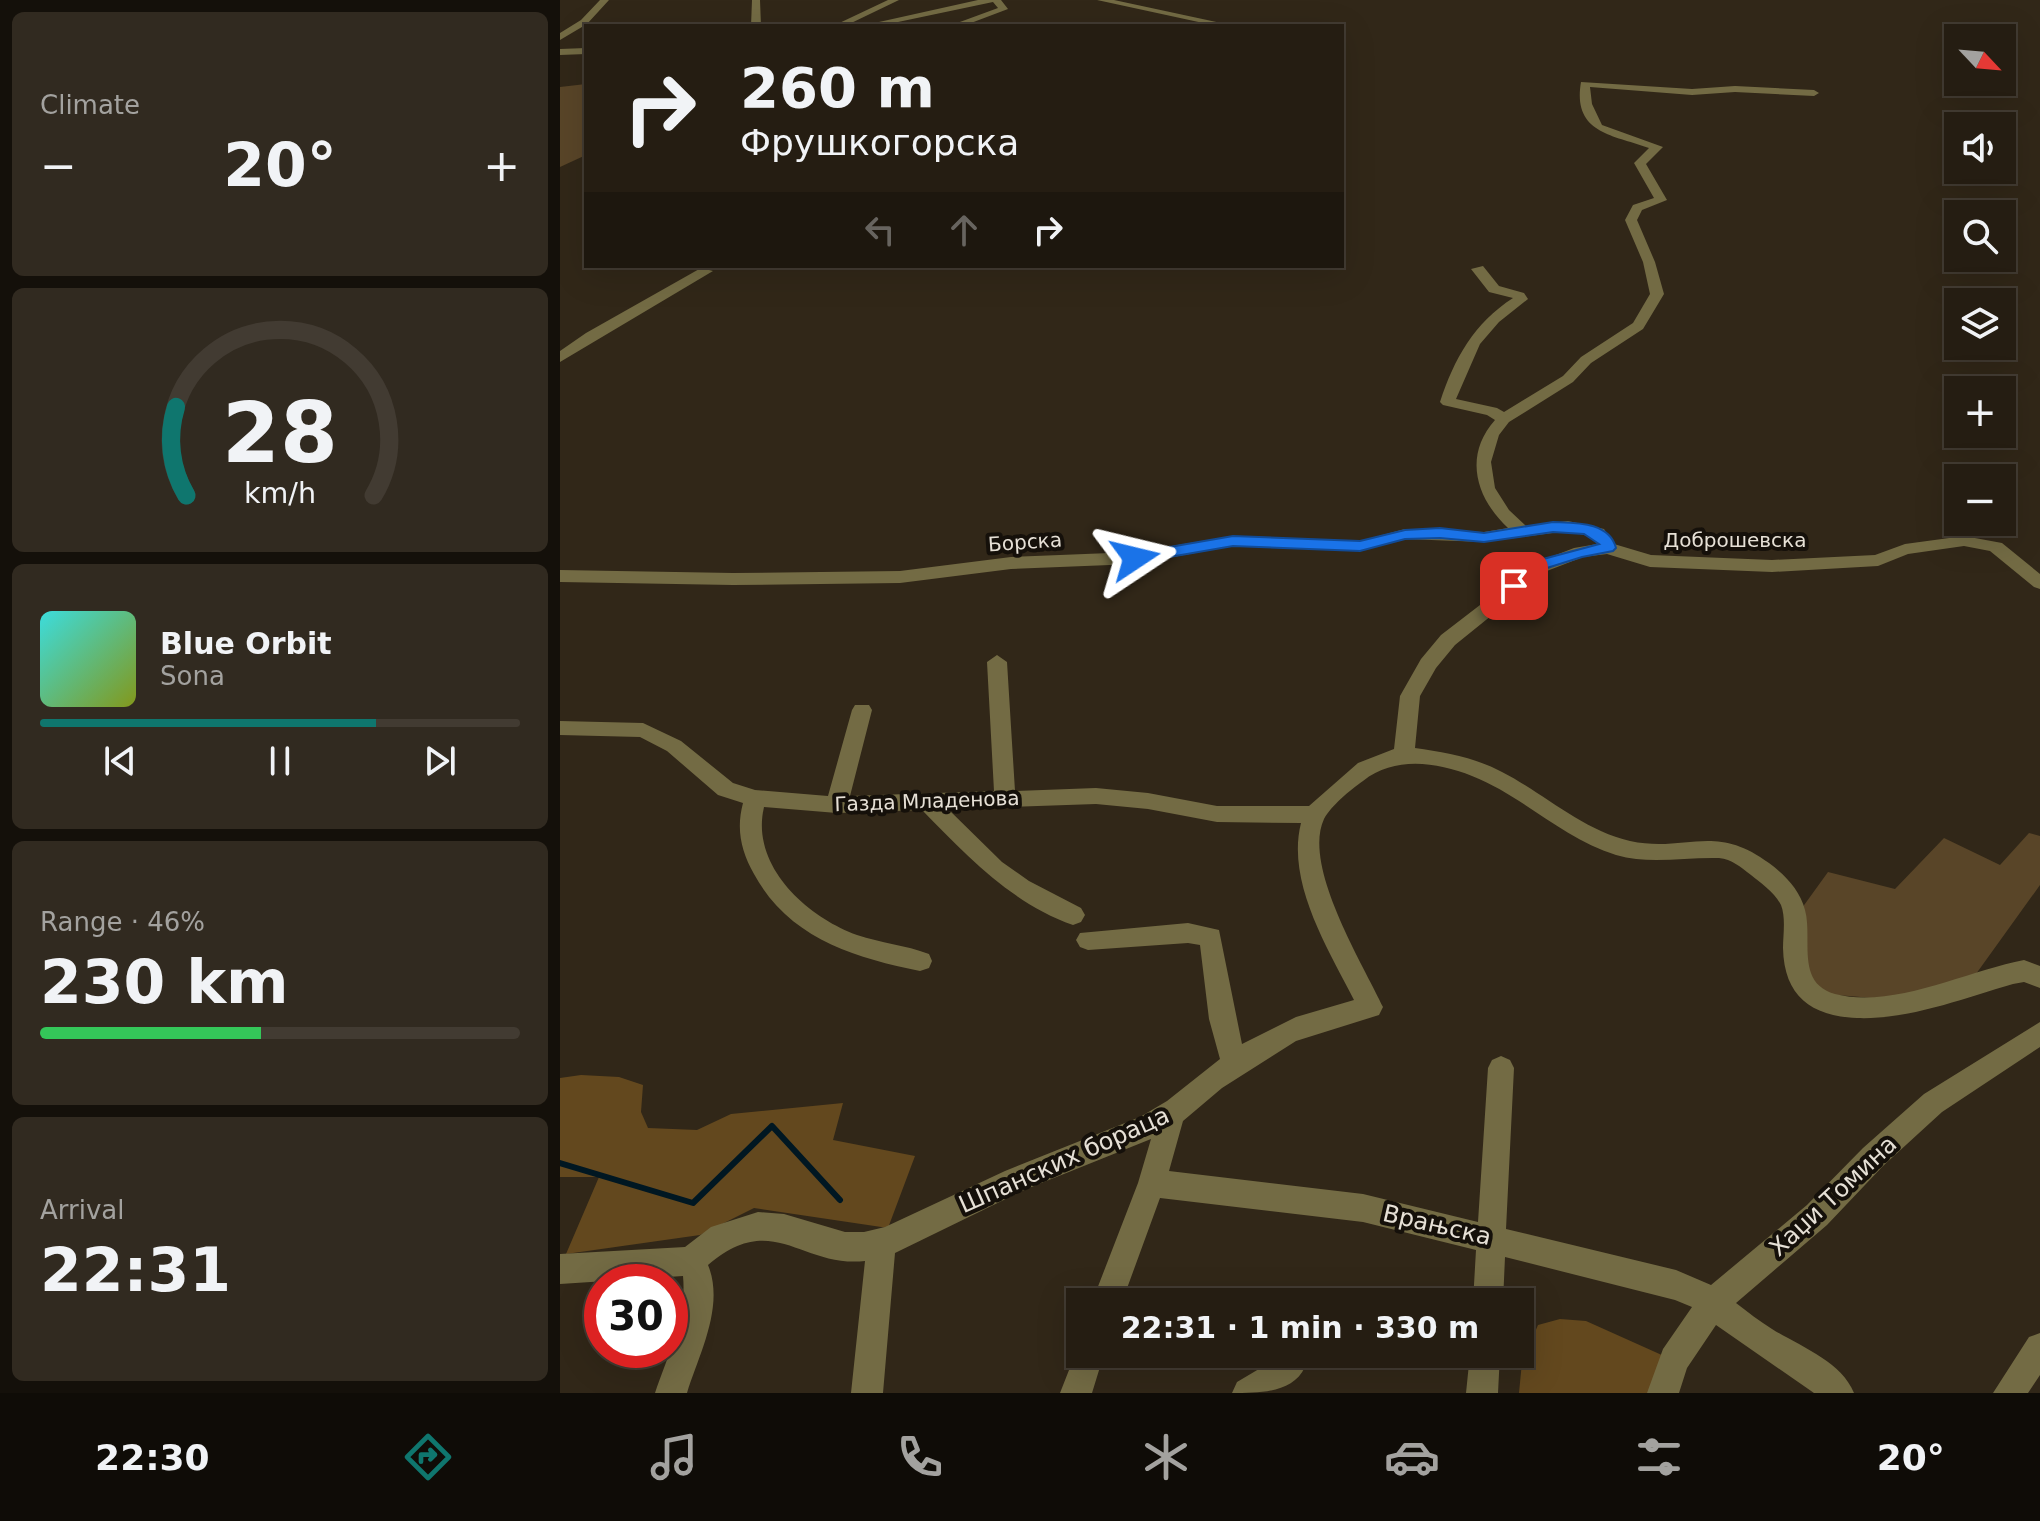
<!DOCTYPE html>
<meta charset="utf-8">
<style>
:root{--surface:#251d12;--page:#312a20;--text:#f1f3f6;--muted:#a3a29f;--line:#423b32;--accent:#0f766e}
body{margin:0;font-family:"DejaVu Sans",sans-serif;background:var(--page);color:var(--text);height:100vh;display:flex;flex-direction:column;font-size:30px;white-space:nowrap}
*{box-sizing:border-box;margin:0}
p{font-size:26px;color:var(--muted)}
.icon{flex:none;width:44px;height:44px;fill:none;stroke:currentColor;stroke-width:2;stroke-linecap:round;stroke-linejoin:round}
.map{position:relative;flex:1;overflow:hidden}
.side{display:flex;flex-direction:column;gap:12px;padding:12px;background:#14100a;width:560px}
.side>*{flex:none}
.top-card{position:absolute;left:24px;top:24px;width:760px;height:244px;border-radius:0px;box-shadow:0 8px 32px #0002,0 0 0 2px var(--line);background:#251d12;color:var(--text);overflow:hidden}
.needle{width:52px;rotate:116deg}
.buttons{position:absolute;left:1384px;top:24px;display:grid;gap:16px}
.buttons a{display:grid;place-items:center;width:72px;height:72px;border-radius:0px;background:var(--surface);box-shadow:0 8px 32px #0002,0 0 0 2px var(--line);font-size:40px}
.speed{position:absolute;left:24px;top:1264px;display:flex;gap:16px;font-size:40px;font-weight:700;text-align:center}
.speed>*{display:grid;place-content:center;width:104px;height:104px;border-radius:50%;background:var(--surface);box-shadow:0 8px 32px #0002,0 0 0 2px var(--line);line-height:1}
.speed .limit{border:12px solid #d22;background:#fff;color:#111}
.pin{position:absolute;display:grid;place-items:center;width:68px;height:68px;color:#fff;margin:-34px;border-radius:16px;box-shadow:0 4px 12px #0006}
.me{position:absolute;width:88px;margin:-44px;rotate:80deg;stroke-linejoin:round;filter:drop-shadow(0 0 6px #0008)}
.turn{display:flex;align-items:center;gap:28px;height:168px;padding:0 24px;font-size:36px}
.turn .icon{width:104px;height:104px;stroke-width:2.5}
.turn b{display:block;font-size:56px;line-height:68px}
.lanes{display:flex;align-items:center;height:76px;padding:0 24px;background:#0003;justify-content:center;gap:40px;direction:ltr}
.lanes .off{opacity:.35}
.big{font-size:60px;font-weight:800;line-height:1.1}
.side .card{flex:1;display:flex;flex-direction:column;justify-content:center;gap:12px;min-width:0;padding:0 28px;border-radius:12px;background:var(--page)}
.side .dial{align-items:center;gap:0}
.dial svg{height:208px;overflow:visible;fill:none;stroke:var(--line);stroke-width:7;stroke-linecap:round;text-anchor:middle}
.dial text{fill:var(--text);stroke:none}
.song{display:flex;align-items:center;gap:24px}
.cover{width:96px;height:96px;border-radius:12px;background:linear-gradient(135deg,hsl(180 70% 55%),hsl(70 70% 35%))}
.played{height:8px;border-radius:4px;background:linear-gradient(90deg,var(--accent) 70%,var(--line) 70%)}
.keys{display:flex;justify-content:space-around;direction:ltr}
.heat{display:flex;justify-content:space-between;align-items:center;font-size:44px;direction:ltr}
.charge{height:12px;border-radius:6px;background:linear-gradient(90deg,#34c759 46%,var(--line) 0)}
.trip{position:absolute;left:506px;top:1288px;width:468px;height:80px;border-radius:0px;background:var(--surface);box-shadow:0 8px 32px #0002,0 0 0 2px var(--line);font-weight:800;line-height:80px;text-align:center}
.tabs{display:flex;height:128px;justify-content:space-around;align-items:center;background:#0f0c07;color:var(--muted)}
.tabs .icon{width:56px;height:56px}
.tabs .current{color:var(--accent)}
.tabs b{font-size:36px;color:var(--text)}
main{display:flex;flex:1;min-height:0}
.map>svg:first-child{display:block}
</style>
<main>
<section class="side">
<div class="card"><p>Climate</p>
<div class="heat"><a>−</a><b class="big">20°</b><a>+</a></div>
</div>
<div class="card dial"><svg viewBox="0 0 100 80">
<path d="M14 69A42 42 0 1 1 86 69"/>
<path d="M14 69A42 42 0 0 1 10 35" stroke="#0f766e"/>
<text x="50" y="56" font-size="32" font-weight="700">28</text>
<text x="50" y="72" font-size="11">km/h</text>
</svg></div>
<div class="card">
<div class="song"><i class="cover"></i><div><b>Blue Orbit</b><p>Sona</p></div></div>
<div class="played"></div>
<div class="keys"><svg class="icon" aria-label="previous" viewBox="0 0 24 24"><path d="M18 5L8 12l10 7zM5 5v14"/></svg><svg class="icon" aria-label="pause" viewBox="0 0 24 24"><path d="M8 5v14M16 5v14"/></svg><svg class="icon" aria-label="next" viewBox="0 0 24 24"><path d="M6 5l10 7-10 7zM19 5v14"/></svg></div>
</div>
<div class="card"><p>Range · 46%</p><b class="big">230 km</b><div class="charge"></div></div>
<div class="card"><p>Arrival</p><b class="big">22:31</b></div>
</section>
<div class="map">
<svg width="1480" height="1393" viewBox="0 0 1480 1393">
<rect width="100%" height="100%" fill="#312718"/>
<!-- green -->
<path fill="#594528" d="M 26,84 L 26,155 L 0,167 L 0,87 Z
M 1469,833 L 1480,836 L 1480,885 L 1416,974 L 1336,1000 L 1265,994 L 1247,977 L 1242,908 L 1268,872 L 1335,889 L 1384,838 L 1440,865 Z"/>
<!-- forest -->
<path fill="#63481e" d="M 21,1075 L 59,1077 L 83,1085 L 81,1112 L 88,1128 L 137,1130 L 171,1114 L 283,1103 L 273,1140 L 355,1156 L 328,1228 L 194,1208 L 140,1235 L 6,1254 L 39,1177 L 0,1177 L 0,1078 Z
M 1000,1319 L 1026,1321 L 1104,1356 L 1091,1393 L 959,1393 L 962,1362 L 978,1325 Z"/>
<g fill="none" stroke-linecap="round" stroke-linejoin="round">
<!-- stream -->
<path stroke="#001722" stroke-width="6" d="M 0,1163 L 133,1203 L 212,1126 L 280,1200"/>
<!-- minor -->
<path fill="#736b44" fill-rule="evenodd" d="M 40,0 L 49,0 L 27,24 L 0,40 L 0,33 L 21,20 Z
M 192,0 L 200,0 L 201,26 L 191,26 Z
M 328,0 L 339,0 L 285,26 L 273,26 Z
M 418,0 L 441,0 L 448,9 L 403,26 L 389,26 L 438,8 L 433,2 L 319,26 L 301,26 Z
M 537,0 L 554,0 L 675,26 L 657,26 Z
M 26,48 L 26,54 L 0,55 L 0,49 Z
M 1021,82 L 1132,89 L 1175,86 L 1254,90 L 1259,93 L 1254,96 L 1175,92 L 1132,95 L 1030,87 L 1032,104 L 1042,125 L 1103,147 L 1086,164 L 1107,200 L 1082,210 L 1077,220 L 1095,262 L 1104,294 L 1083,329 L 1031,363 L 1013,382 L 949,422 L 939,435 L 931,462 L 935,488 L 949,510 L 966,526 L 1008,521 L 1044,529 L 1054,544 L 1091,555 L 1212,560 L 1315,555 L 1345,544 L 1404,536 L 1442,543 L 1480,574 L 1480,589 L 1474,587 L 1430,551 L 1404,546 L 1348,554 L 1318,566 L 1212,572 L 1090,567 L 1047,554 L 1023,557 L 974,576 L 947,603 L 895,645 L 876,668 L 860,696 L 855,748 C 885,752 916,758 942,772 C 985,794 1022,830 1070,841 C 1126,853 1154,822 1209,863 C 1225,875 1240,890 1245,910 C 1253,938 1235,983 1275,994 C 1334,1009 1406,971 1464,960 L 1480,966 L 1480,988 L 1464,982 L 1453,984 C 1404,998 1349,1020 1297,1018 C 1251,1016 1224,996 1223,948 C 1223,935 1226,918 1221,905 C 1215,893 1201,883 1191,875 C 1180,867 1172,859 1159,858 C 1124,857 1090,865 1056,855 C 1002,838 963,796 912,776 C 876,762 835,756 803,781 C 790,790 771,806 764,819 C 742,866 803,964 823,1007 L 819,1015 L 736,1041 L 662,1088 L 623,1121 L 609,1171 L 803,1194 L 918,1222 L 928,1068 L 932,1060 L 941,1056 L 950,1060 L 954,1068 L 946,1229 L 1116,1270 L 1151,1285 L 1247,1205 L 1303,1148 L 1364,1094 L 1480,1022 L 1480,1047 L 1382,1112 L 1323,1166 L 1267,1225 L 1176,1303 C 1188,1312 1199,1321 1212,1329 C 1239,1346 1281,1361 1294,1393 L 1254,1393 L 1156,1325 L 1127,1368 L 1119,1393 L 1087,1393 L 1103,1349 L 1132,1307 L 1115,1300 L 945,1257 L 943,1302 L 913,1302 L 916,1250 L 803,1222 L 600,1198 L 562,1302 L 532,1302 L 578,1183 L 591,1139 L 464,1190 L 335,1253 L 323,1393 L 291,1393 L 305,1261 C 241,1268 213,1209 148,1265 C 165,1306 139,1354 127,1393 L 95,1393 C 108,1355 127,1317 123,1276 L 0,1284 L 0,1254 L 125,1247 L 151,1227 L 198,1212 L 224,1214 L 285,1232 L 304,1232 L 325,1227 L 445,1171 L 580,1117 L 607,1101 L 660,1059 L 649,1019 L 640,945 L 628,943 L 528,950 L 520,947 L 516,940 L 520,933 L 628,923 L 659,930 L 682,1044 L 736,1017 L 794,1000 C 768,949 726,882 741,823 L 657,822 L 588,809 L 536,804 L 388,809 L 442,862 L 469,881 L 521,908 L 525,915 L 521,922 L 513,925 C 451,903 407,856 362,810 L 277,813 L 204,807 C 190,866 247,917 297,935 C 321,943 345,945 369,954 L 372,961 L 369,968 L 360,971 C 293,957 229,938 194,874 C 181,851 176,829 183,803 L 158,795 L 107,751 L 80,737 L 0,735 L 0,721 L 83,723 L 121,741 L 173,783 L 195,790 L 268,796 L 292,710 L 295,705 L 309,705 L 312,710 L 290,796 L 434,791 L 427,662 L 437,655 L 447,662 L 455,791 L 536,788 L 588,793 L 657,806 L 749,806 L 798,763 L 834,749 L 840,696 L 861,659 L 881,635 L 933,595 L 962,568 L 1014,548 L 1037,544 L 1032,537 L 1008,531 L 924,542 L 845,539 L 800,551 L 673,546 L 575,564 L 451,569 L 340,583 L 173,585 L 0,582 L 0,570 L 173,573 L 340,571 L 451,557 L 575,552 L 673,536 L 800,541 L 845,529 L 924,532 L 948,528 C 916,498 903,456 935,420 L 927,415 L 883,405 L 880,402 C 894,359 914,323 953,298 L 929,292 L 911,269 L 923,266 L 939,286 L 964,293 L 968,299 L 939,322 L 920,344 L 896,399 L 937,408 L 944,412 L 1003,376 L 1021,357 L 1073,323 L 1090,294 L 1083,262 L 1065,220 L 1073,205 L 1094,198 L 1074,163 L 1089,148 C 1054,135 1012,134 1021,82 Z
M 141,268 L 153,271 L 0,362 L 0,351 L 26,333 Z
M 1480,1333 L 1480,1375 L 1468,1393 L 1433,1393 L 1469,1337 Z
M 520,1342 L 520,1354 L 544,1354 L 532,1393 L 500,1393 Z
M 724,1354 L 741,1356 L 745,1367 C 733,1393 700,1393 672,1393 L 677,1382 Z
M 910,1354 L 940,1354 L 938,1393 L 906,1393 Z"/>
</g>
<!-- route -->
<path fill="#1a73e8" stroke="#114b97" stroke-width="2" d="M 993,522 C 1014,523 1049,521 1056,548 L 1053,551 L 1022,557 L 984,569 L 954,591 L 946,586 L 972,562 L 1039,544 L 1024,534 L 993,532 L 924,542 L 880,538 L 845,539 L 800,551 L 673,546 L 575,563 L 567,558 L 575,553 L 673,536 L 800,541 L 845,530 L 880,528 L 924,533 Z"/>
<g text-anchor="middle" stroke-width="8" stroke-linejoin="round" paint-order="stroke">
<!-- street labels -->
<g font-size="20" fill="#e6e0d6" stroke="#15100a">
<text x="1175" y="547">Доброшевска</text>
<text transform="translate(465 542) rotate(-4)" y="7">Борска</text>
<text transform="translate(367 801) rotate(-2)" y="7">Газда Младенова</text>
</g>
<!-- near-street labels -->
<g font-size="24" fill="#e6e0d6" stroke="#15100a">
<text transform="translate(504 1160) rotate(-24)" y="8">Шпанских бораца</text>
<text transform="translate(1273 1196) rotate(-43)" y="8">Хаџи Томина</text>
<text transform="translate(877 1225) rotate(13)" y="8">Врањска</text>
</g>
</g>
</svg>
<div class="buttons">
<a><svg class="needle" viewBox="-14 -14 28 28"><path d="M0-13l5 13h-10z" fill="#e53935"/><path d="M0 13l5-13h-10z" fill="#a3a29f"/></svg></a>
<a><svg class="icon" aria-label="sound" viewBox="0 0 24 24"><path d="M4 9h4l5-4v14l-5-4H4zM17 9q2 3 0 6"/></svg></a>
<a><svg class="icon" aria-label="search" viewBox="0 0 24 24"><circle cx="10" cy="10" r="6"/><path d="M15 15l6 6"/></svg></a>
<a><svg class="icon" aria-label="layers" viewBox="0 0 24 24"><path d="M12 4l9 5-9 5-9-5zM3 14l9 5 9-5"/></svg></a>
<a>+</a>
<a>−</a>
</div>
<div class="speed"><div class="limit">30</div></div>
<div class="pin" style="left:954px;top:586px;background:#d93025"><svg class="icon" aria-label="arrive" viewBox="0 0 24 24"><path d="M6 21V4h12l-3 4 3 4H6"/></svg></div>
<svg class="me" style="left:575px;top:558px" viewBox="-20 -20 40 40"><path d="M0-17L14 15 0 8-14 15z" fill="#1a73e8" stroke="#fff" stroke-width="4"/></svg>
<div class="trip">22:31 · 1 min · 330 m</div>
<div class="top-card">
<div class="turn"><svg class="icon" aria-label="right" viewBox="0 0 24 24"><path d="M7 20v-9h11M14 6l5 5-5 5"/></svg><div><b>260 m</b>Фрушкогорска</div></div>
<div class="lanes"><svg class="icon off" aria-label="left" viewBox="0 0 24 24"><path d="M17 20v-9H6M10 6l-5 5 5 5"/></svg><svg class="icon off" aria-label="ahead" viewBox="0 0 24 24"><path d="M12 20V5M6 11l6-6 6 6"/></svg><svg class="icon" aria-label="right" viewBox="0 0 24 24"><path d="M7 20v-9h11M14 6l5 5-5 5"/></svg></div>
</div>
</div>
</main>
<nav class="tabs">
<b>22:30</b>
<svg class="icon current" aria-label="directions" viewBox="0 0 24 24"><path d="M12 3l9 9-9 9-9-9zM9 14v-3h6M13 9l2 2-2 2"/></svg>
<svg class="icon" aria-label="music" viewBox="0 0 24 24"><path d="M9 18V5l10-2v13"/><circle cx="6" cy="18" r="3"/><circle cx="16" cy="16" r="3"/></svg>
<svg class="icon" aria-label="phone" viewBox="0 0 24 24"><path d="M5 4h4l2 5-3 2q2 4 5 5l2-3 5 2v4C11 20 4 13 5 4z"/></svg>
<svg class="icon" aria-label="climate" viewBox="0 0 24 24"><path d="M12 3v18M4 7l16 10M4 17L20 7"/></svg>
<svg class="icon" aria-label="car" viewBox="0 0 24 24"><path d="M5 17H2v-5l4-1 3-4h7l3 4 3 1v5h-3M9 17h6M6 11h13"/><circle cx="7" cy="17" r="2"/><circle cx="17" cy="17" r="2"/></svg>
<svg class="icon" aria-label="filters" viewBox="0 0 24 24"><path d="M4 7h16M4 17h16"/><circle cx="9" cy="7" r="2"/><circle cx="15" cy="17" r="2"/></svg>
<b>20°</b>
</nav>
